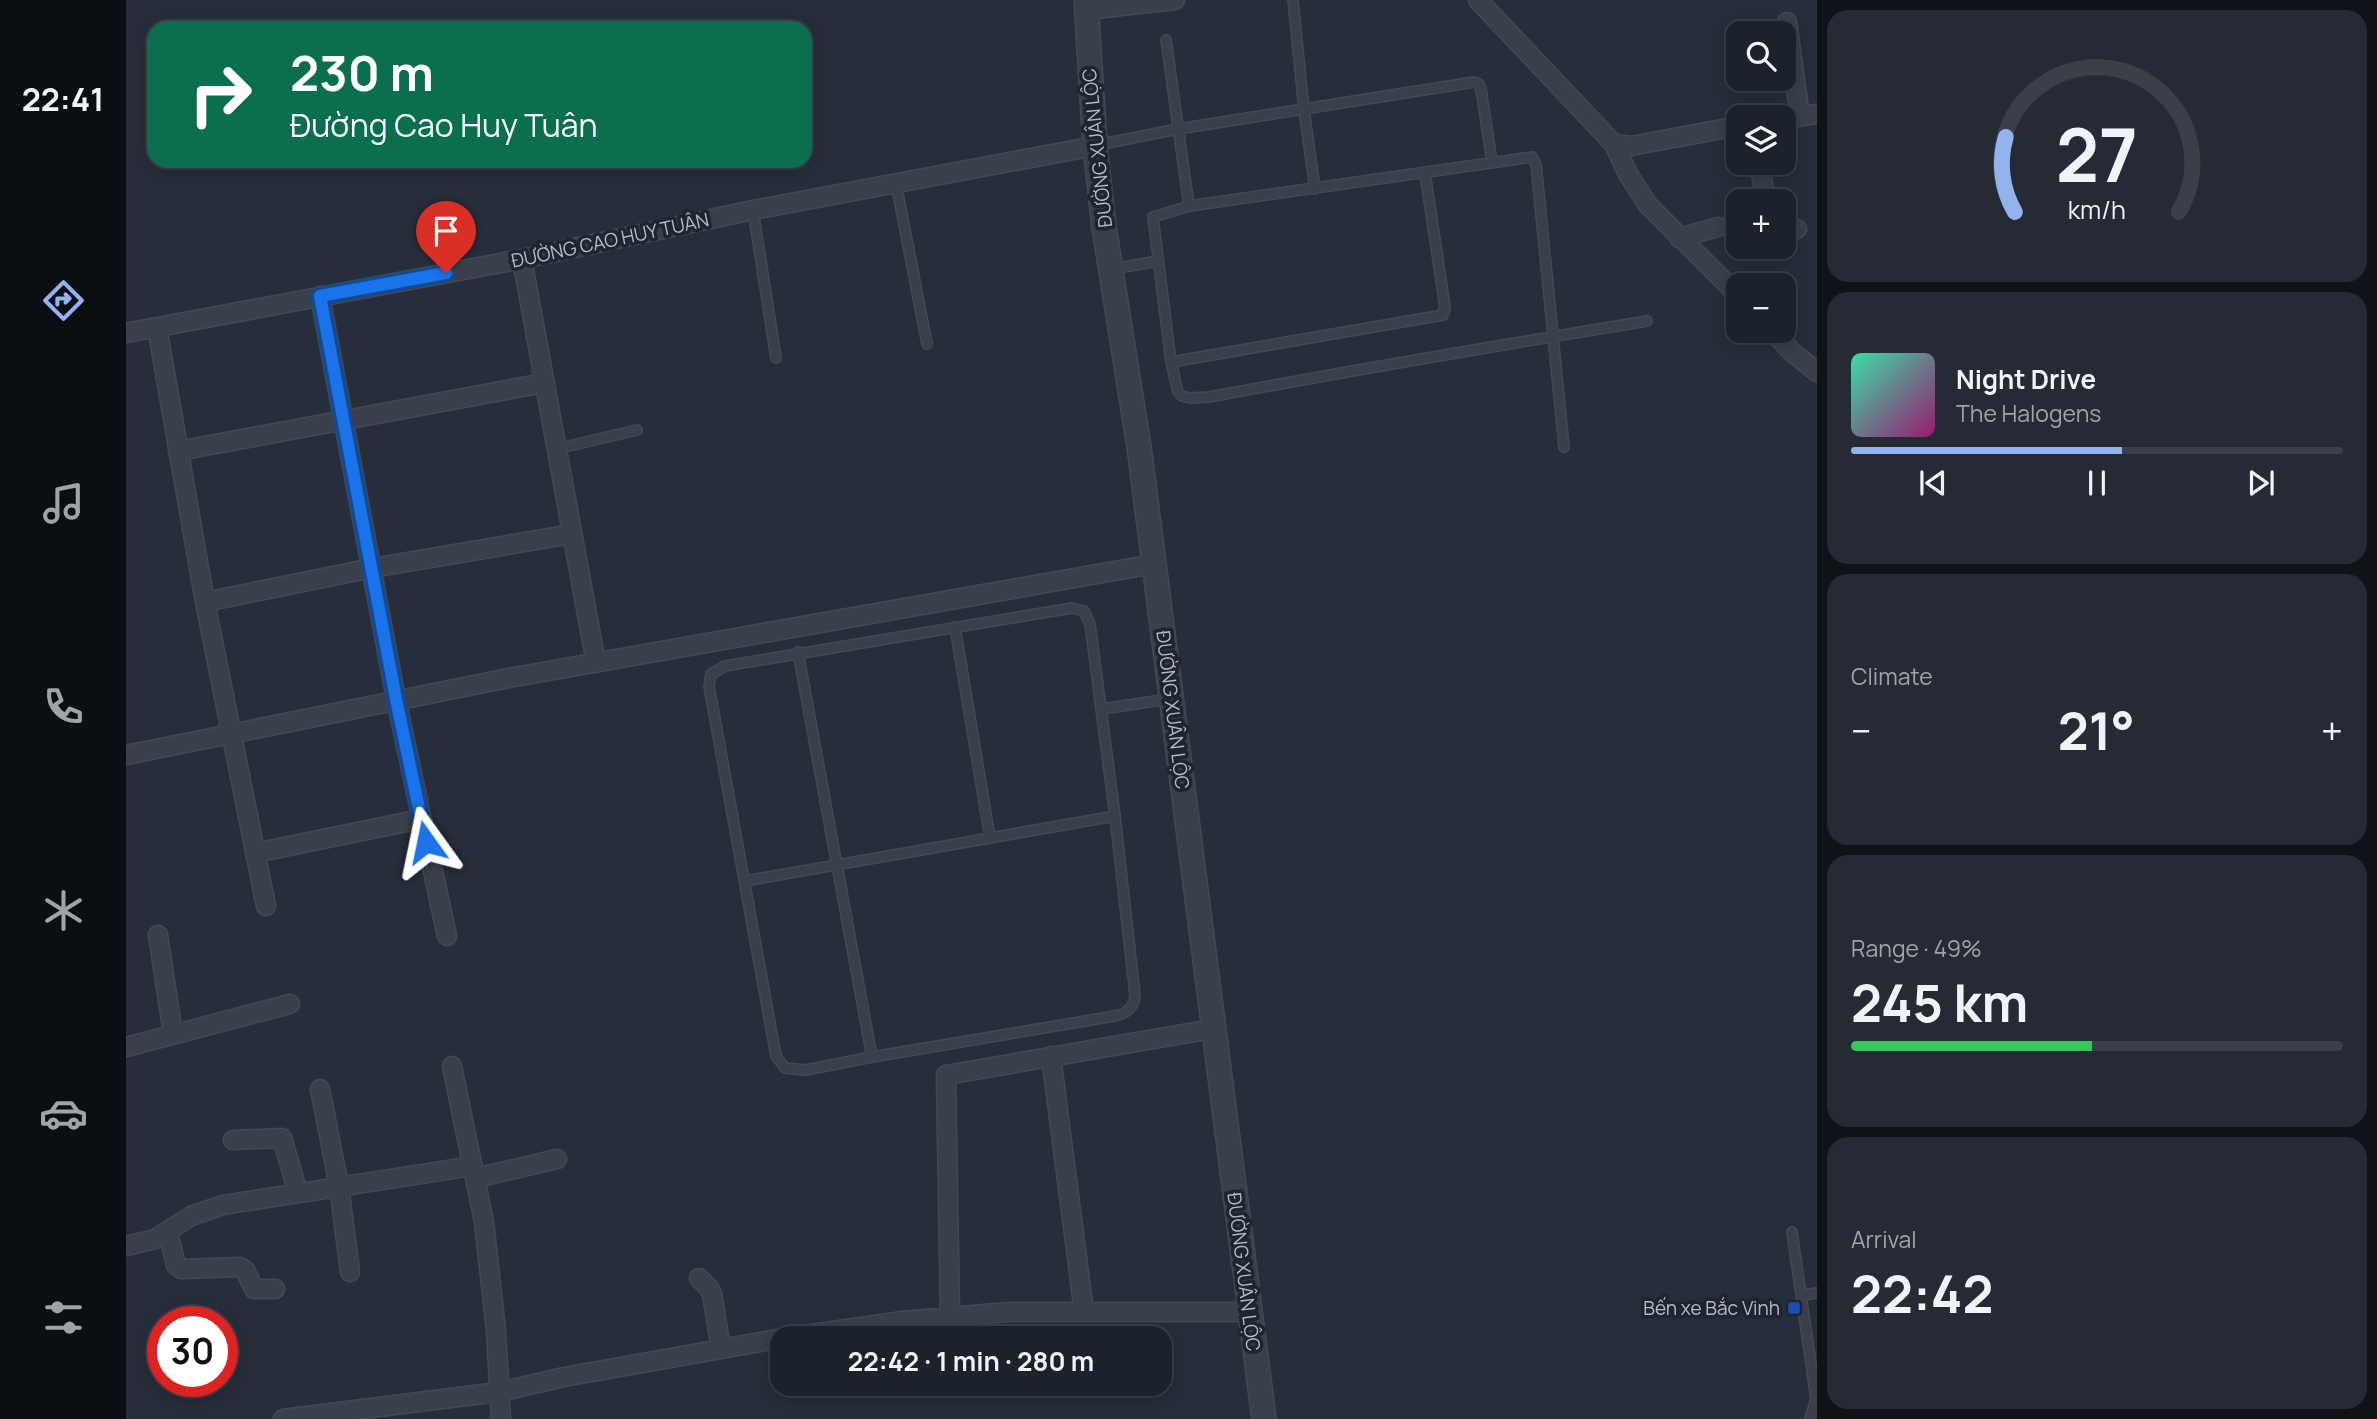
<!DOCTYPE html>
<meta charset="utf-8">
<style>
:root{--surface:#1c222c;--page:#252a34;--text:#f1f3f6;--muted:#a0a4a9;--line:#3a3f48;--accent:#93b2ee}
body{margin:0;font-family:Manrope,sans-serif;background:var(--page);color:var(--text);height:100vh;display:flex;flex-direction:column;font-size:26px;white-space:nowrap}
*{box-sizing:border-box;margin:0}
p{font-size:23px;color:var(--muted)}
.icon{flex:none;width:38px;height:38px;fill:none;stroke:currentColor;stroke-width:2;stroke-linecap:round;stroke-linejoin:round}
.map{position:relative;flex:1;overflow:hidden}
.sheet{display:flex;flex-direction:column;gap:10px;padding:10px;background:#0f1318;width:560px}
.sheet>*{flex:none}
.hud{position:absolute;left:21px;top:21px;width:665px;height:147px;border-radius:21px;box-shadow:0 4px 18px #0003,0 0 0 2px var(--line);background:#0b6e4f;color:#fff;overflow:hidden}
.fabs{position:absolute;left:1600px;top:21px;display:grid;gap:14px}
.fabs a{display:grid;place-items:center;width:70px;height:70px;border-radius:14px;background:var(--surface);box-shadow:0 4px 18px #0003,0 0 0 2px var(--line);font-size:35px}
.speed{position:absolute;left:21px;top:1306px;display:flex;gap:14px;font-size:35px;font-weight:700;text-align:center}
.speed>*{display:grid;place-content:center;width:91px;height:91px;border-radius:50%;background:var(--surface);box-shadow:0 4px 18px #0003,0 0 0 2px var(--line);line-height:1}
.speed .limit{border:10px solid #d22;background:#fff;color:#111}
.pin{position:absolute;display:grid;place-items:center;width:60px;height:60px;color:#fff;margin:-72px -30px;border-radius:50% 50% 50% 0;rotate:-45deg;box-shadow:0 0 7px #0007}
.pin .icon{rotate:45deg}
.me{position:absolute;width:77px;margin:-38px;rotate:348deg;stroke-linejoin:round;filter:drop-shadow(0 0 5px #0008)}
.turn{display:flex;align-items:center;gap:24px;height:147px;padding:0 28px;font-size:32px}
.turn .icon{width:91px;height:91px;stroke-width:2.5}
.turn b{display:block;font-size:49px;line-height:60px}
.big{font-size:52px;font-weight:700;line-height:1.1}
.sheet .widget{flex:1;display:flex;flex-direction:column;justify-content:center;gap:10px;min-width:0;padding:0 24px;border-radius:21px;background:var(--page)}
.sheet .dial{align-items:center;gap:0}
.dial svg{height:182px;overflow:visible;fill:none;stroke:var(--line);stroke-width:7;stroke-linecap:round;text-anchor:middle}
.dial text{fill:var(--text);stroke:none}
.song{display:flex;align-items:center;gap:21px}
.cover{width:84px;height:84px;border-radius:10px;background:linear-gradient(135deg,hsl(160 70% 55%),hsl(320 70% 35%))}
.played{height:7px;border-radius:4px;background:linear-gradient(90deg,var(--accent) 55%,var(--line) 55%)}
.keys{display:flex;justify-content:space-around;direction:ltr}
.heat{display:flex;justify-content:space-between;align-items:center;font-size:38px;direction:ltr}
.charge{height:10px;border-radius:5px;background:linear-gradient(90deg,#34c759 49%,var(--line) 0)}
.trip{position:absolute;left:644px;top:1326px;width:402px;height:70px;border-radius:21px;background:var(--surface);box-shadow:0 4px 18px #0003,0 0 0 2px var(--line);font-weight:700;line-height:70px;text-align:center}
main{display:flex;flex:1;min-height:0}
.dock{display:flex;flex-direction:column;width:126px;justify-content:space-around;align-items:center;background:#0b0e12;color:var(--muted)}
.dock .icon{width:49px;height:49px}
.dock .selected{color:var(--accent)}
.dock b{font-size:32px;color:var(--text)}
.map>svg:first-child{display:block}
</style>
<main>
<nav class="dock">
<b>22:41</b>
<svg class="icon selected" aria-label="directions" viewBox="0 0 24 24"><path d="M12 3l9 9-9 9-9-9zM9 14v-3h6M13 9l2 2-2 2"/></svg>
<svg class="icon" aria-label="music" viewBox="0 0 24 24"><path d="M9 18V5l10-2v13"/><circle cx="6" cy="18" r="3"/><circle cx="16" cy="16" r="3"/></svg>
<svg class="icon" aria-label="phone" viewBox="0 0 24 24"><path d="M5 4h4l2 5-3 2q2 4 5 5l2-3 5 2v4C11 20 4 13 5 4z"/></svg>
<svg class="icon" aria-label="climate" viewBox="0 0 24 24"><path d="M12 3v18M4 7l16 10M4 17L20 7"/></svg>
<svg class="icon" aria-label="car" viewBox="0 0 24 24"><path d="M5 17H2v-5l4-1 3-4h7l3 4 3 1v5h-3M9 17h6M6 11h13"/><circle cx="7" cy="17" r="2"/><circle cx="17" cy="17" r="2"/></svg>
<svg class="icon" aria-label="filters" viewBox="0 0 24 24"><path d="M4 7h16M4 17h16"/><circle cx="9" cy="7" r="2"/><circle cx="15" cy="17" r="2"/></svg>
</nav>
<div class="map">
<svg width="1691" height="1419" viewBox="0 0 1691 1419">
<rect width="100%" height="100%" fill="#262e3b"/>
<g fill="none" stroke-linecap="round" stroke-linejoin="round">
<defs>
<path id="service" d="M 1167,0 L 1178,110 L 1189,189
M 1040,40 L 1063,206
M 971,145 L 1052,129 L 1348,82 L 1353,84 L 1355,89 L 1366,162
M 770,183 L 801,344
M 627,210 L 650,358
M 986,269 L 1032,261
M 1045,362 L 1317,315 L 1319,307 L 1299,173
M 1438,447 L 1410,164 L 1406,157 L 1063,206 L 1027,217 L 1045,362 L 1052,392 L 1056,396 L 1064,398 L 1083,397 C 1229,370 1375,345 1521,321
M 430,449 L 511,430
M 946,608 L 958,611 L 964,624 L 989,816 L 1009,995 C 1008,1008 1001,1013 989,1016 L 746,1057 L 680,1070 L 659,1068 L 650,1056 L 583,686 L 585,674 L 599,666 Z
M 829,627 L 864,838
M 672,652 L 746,1057
M 976,709 L 1043,699
M 619,881 L 989,816
M 1666,1232 L 1690,1399 L 1684,1419
M 1676,1295 L 1691,1293"/>
<path id="minor" d="M 1352,0 L 1488,144 L 1505,146 L 1612,126
M 960,10 L 1049,0
M 1661,22 L 1674,117
M 1657,119 L 1691,114
M 1488,144 L 1502,174 L 1522,205 L 1612,295
M 1633,163 L 1640,201
M 1657,226 L 1671,229
M 1553,238 L 1592,227
M 396,259 L 470,663
M 194,296 L 270,699 L 321,936
M 31,327 L 79,602 L 140,906
M 1646,331 L 1666,352 L 1691,372
M 0,333 L 396,259 L 627,210 L 969,146
M 52,451 L 418,383
M 79,602 L 246,568 L 446,534
M 0,755 L 383,678 L 1028,564
M 129,853 L 295,819
M 32,935 L 47,1034
M 0,1047 L 164,1004
M 925,1056 L 958,1312
M 326,1066 L 358,1222 L 370,1330 L 375,1419
M 194,1089 L 213,1186 L 224,1272
M 107,1140 L 156,1138 L 172,1193
M 350,1178 L 431,1159
M 42,1233 L 50,1265 L 55,1269 L 114,1267 L 119,1270 L 128,1289 L 149,1289
M 0,1246 L 29,1239 L 65,1216 L 97,1205 L 347,1166
M 573,1278 L 583,1288 L 586,1294 L 595,1349
M 824,1316 L 820,1075 L 1086,1029
M 157,1419 L 373,1392 L 438,1377 L 651,1339 L 777,1321 L 882,1312 L 1123,1312"/>
<path id="tertiary" d="M 960,0 L 969,146 L 978,227 L 1013,447 L 1138,1419"/>
</defs>
<!-- service casing -->
<use href="#service" stroke="#434954" stroke-width="12"/>
<!-- minor casing -->
<use href="#minor" stroke="#434954" stroke-width="21"/>
<!-- tertiary casing -->
<use href="#tertiary" stroke="#434954" stroke-width="26"/>
<!-- service -->
<use href="#service" stroke="#39404b" stroke-width="9"/>
<!-- minor -->
<use href="#minor" stroke="#39404b" stroke-width="18"/>
<!-- tertiary -->
<use href="#tertiary" stroke="#39404b" stroke-width="23"/>
</g>
<g fill="none" stroke-linecap="round" stroke-linejoin="round">
<defs>
<path id="route" d="M 300,842 L 270,699 L 194,296 L 320,273"/>
</defs>
<!-- route casing -->
<use href="#route" stroke="#114b97" stroke-width="18"/>
<!-- route -->
<use href="#route" stroke="#1a73e8" stroke-width="12"/>
</g>
<!-- markers -->
<rect fill="#1a4fb4" stroke="#1f2530" stroke-width="2.5" x="1661" y="1301" width="14" height="14" rx="3.5"/>
<g text-anchor="middle" stroke-width="7" stroke-linejoin="round" paint-order="stroke">
<!-- street labels -->
<g font-size="19" fill="#b5bbc6" stroke="#1f2530">
<text transform="translate(971 148) rotate(-96)" y="7">ĐƯỜNG XUÂN LỘC</text>
<text transform="translate(484 240) rotate(-12)" y="7">ĐƯỜNG CAO HUY TUÂN</text>
<text transform="translate(1047 710) rotate(83)" y="7">ĐƯỜNG XUÂN LỘC</text>
<text transform="translate(1118 1272) rotate(83)" y="7">ĐƯỜNG XUÂN LỘC</text>
</g>
<!-- poi labels -->
<g font-size="19" fill="#b5bbc6" stroke="#1f2530" text-anchor="end">
<text x="1654" y="1315">Bến xe Bắc Vinh</text>
</g>
</g>
</svg>
<div class="fabs">
<a><svg class="icon" aria-label="search" viewBox="0 0 24 24"><circle cx="10" cy="10" r="6"/><path d="M15 15l6 6"/></svg></a>
<a><svg class="icon" aria-label="layers" viewBox="0 0 24 24"><path d="M12 4l9 5-9 5-9-5zM3 14l9 5 9-5"/></svg></a>
<a>+</a>
<a>−</a>
</div>
<div class="speed"><div class="limit">30</div></div>
<div class="pin" style="left:320px;top:273px;background:#d93025"><svg class="icon" aria-label="arrive" viewBox="0 0 24 24"><path d="M6 21V4h12l-3 4 3 4H6"/></svg></div>
<svg class="me" style="left:300px;top:842px" viewBox="-20 -20 40 40"><path d="M0-17L14 15 0 8-14 15z" fill="#1a73e8" stroke="#fff" stroke-width="4"/></svg>
<div class="trip">22:42 · 1 min · 280 m</div>
<div class="hud">
<div class="turn"><svg class="icon" aria-label="right" viewBox="0 0 24 24"><path d="M7 20v-9h11M14 6l5 5-5 5"/></svg><div><b>230 m</b>Đường Cao Huy Tuân</div></div>
</div>
</div>
<section class="sheet">
<div class="widget dial"><svg viewBox="0 0 100 80">
<path d="M14 69A42 42 0 1 1 86 69"/>
<path d="M14 69A42 42 0 0 1 10 36" stroke="#93b2ee"/>
<text x="50" y="56" font-size="32" font-weight="700">27</text>
<text x="50" y="72" font-size="11">km/h</text>
</svg></div>
<div class="widget">
<div class="song"><i class="cover"></i><div><b>Night Drive</b><p>The Halogens</p></div></div>
<div class="played"></div>
<div class="keys"><svg class="icon" aria-label="previous" viewBox="0 0 24 24"><path d="M18 5L8 12l10 7zM5 5v14"/></svg><svg class="icon" aria-label="pause" viewBox="0 0 24 24"><path d="M8 5v14M16 5v14"/></svg><svg class="icon" aria-label="next" viewBox="0 0 24 24"><path d="M6 5l10 7-10 7zM19 5v14"/></svg></div>
</div>
<div class="widget"><p>Climate</p>
<div class="heat"><a>−</a><b class="big">21°</b><a>+</a></div>
</div>
<div class="widget"><p>Range · 49%</p><b class="big">245 km</b><div class="charge"></div></div>
<div class="widget"><p>Arrival</p><b class="big">22:42</b></div>
</section>
</main>
